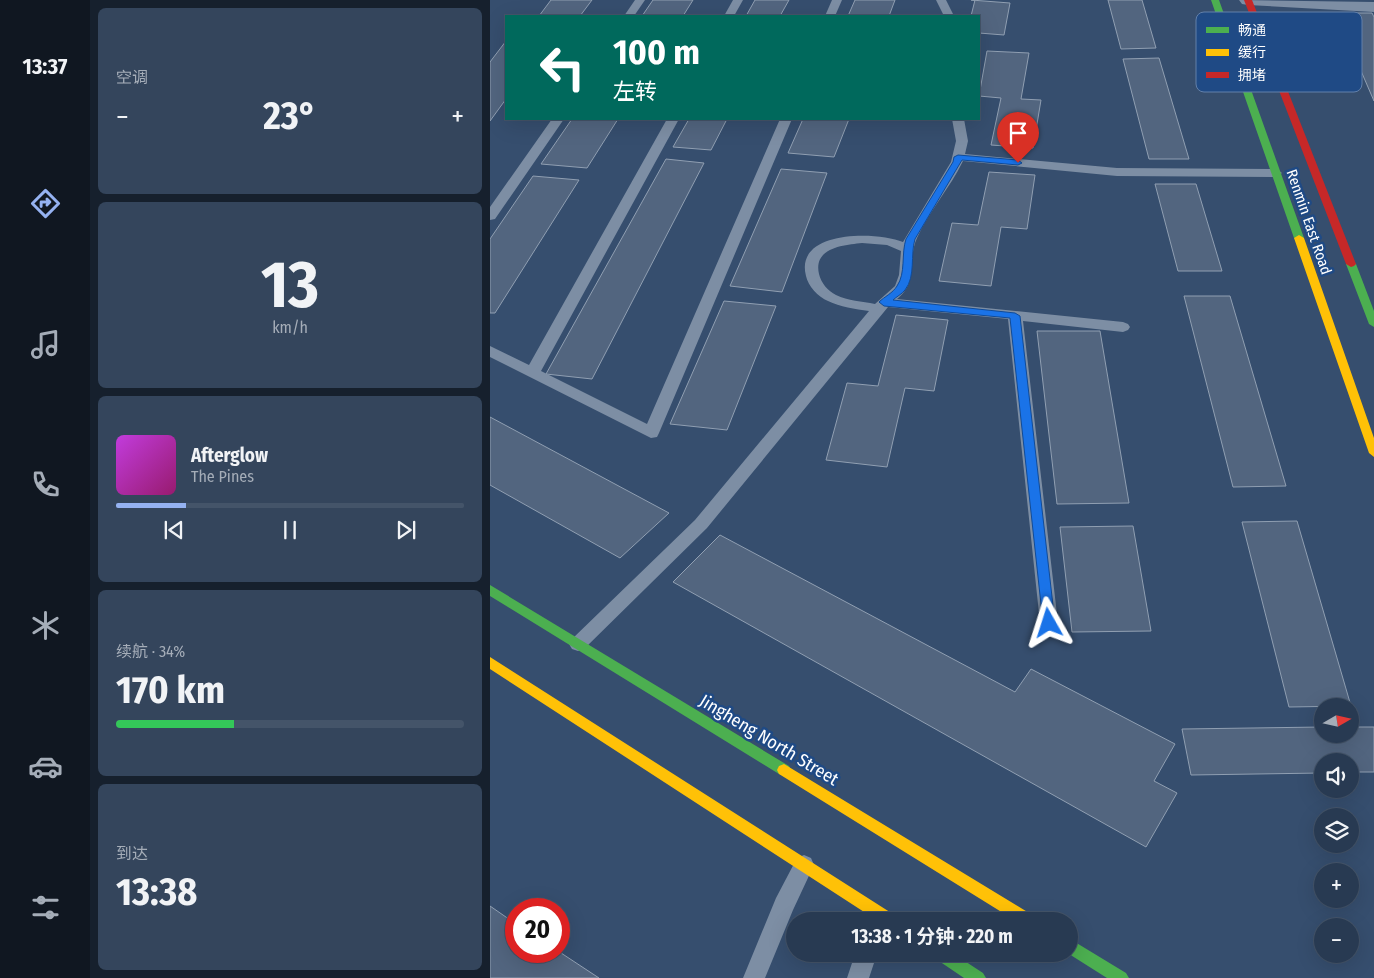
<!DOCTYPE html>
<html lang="zh">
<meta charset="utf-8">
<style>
:root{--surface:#283a52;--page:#34455c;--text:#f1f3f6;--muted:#a5adb8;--line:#445469;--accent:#95b2f1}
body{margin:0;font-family:"Fira Sans Condensed","Noto Sans SC",sans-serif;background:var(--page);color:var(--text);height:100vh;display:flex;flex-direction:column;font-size:19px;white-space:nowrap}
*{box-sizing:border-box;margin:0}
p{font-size:16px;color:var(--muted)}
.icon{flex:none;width:28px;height:28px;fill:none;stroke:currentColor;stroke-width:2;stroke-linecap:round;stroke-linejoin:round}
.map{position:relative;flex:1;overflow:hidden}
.sheet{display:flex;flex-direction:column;gap:8px;padding:8px;background:#16202d;width:400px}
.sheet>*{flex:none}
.hud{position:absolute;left:15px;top:15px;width:475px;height:105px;border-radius:0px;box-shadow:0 5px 20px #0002,0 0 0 1px var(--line);background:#00695c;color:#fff;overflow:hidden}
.needle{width:32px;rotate:81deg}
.controls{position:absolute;left:824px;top:698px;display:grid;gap:10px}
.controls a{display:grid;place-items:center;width:45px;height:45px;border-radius:50%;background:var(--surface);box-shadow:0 5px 20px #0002,0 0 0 1px var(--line);font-size:25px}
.speed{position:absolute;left:15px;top:898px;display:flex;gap:10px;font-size:25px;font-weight:700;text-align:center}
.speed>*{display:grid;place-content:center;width:65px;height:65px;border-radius:50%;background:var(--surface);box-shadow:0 5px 20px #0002,0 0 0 1px var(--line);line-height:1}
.speed .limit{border:8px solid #d22;background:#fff;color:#111}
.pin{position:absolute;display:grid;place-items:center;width:42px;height:42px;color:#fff;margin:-51px -21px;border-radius:50% 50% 50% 0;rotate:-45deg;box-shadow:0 0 5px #0007}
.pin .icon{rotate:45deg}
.me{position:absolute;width:55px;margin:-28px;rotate:354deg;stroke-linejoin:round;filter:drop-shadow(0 0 4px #0008)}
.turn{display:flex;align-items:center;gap:18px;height:105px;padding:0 25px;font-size:22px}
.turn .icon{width:65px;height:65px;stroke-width:2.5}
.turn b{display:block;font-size:35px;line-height:42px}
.big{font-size:38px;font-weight:700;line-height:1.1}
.sheet .tile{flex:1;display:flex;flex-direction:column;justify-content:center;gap:8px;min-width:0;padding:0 18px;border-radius:8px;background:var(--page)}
.sheet .dial{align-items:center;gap:0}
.dial b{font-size:65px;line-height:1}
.song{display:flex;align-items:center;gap:15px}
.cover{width:60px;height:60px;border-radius:8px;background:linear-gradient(135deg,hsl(290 70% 55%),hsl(320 70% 35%))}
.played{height:5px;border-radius:2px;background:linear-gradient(90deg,var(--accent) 20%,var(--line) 20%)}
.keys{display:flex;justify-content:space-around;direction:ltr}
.heat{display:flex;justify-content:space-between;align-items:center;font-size:28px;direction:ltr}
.charge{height:8px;border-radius:4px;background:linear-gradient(90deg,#34c759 34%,var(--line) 0)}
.trip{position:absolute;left:296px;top:912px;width:292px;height:50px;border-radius:25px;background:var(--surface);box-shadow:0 5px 20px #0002,0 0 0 1px var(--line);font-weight:700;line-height:50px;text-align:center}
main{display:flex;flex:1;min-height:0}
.dock{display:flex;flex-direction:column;width:90px;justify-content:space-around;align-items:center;background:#101721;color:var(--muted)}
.dock .icon{width:35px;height:35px}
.dock .selected{color:var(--accent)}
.dock b{font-size:22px;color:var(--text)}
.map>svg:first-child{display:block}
</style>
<main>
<nav class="dock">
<b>13:37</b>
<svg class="icon selected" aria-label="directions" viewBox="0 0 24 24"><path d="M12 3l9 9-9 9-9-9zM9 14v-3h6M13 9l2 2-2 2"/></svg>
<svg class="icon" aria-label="music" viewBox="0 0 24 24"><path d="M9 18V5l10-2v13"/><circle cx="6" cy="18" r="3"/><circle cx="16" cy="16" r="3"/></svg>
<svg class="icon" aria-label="phone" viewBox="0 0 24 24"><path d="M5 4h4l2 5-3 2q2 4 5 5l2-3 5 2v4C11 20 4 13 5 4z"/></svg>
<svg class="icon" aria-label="climate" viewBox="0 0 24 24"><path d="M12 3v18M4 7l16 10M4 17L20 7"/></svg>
<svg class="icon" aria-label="car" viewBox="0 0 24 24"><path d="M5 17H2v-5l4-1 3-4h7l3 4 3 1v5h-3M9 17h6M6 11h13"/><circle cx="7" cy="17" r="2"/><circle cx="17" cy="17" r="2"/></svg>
<svg class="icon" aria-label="filters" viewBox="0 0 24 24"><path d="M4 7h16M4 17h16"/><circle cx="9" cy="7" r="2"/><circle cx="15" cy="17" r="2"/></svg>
</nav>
<section class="sheet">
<div class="tile"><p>空调</p>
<div class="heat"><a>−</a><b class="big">23°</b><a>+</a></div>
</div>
<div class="tile dial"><b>13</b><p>km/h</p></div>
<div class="tile">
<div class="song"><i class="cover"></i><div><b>Afterglow</b><p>The Pines</p></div></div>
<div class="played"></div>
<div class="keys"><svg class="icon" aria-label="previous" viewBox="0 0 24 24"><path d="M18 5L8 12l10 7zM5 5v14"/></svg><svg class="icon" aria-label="pause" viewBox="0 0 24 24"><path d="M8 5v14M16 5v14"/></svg><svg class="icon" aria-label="next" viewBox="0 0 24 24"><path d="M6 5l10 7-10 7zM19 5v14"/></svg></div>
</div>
<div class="tile"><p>续航 · 34%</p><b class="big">170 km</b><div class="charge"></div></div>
<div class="tile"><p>到达</p><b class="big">13:38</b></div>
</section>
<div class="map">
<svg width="884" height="978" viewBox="0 0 884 978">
<rect width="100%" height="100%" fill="#364e6e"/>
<!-- building -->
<path fill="#52657f" stroke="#909fb2" d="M 61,0 L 102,0 L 90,16 L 49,16 Z
M 163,0 L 203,0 L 193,16 L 152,16 Z
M 265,0 L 299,0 L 290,16 L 256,16 Z
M 365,0 L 405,0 L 399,16 L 358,16 Z
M 481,0 L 520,3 L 514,35 L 489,33 L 489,16 L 481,16 L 485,0 Z
M 618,0 L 652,0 L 666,48 L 631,49 Z
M 846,13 L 882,13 L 884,17 L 884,101 Z
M 16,41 L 16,99 L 0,121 L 0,62 Z
M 497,51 L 539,53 L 531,99 L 551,100 L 543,148 L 501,145 L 511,98 L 489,96 Z
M 669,58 L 699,159 L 659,159 L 633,59 Z
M 82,119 L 128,119 L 97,168 L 51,164 Z
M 199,119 L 237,119 L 221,150 L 183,147 Z
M 313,119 L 359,119 L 344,157 L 298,153 Z
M 176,159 L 214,163 L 102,379 L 56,374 Z
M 291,169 L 337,173 L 292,292 L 240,286 Z
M 499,172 L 545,175 L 537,229 L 511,227 L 501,286 L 449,281 L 462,223 L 488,225 Z
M 43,176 L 89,180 L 5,313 L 0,313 L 0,239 Z
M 665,184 L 706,184 L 732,271 L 688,271 Z
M 694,296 L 740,296 L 796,486 L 743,487 Z
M 234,301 L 286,306 L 237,430 L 180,424 Z
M 406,315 L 458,320 L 444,391 L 415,388 L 397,467 L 336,460 L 357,383 L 388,386 Z
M 547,331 L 610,331 L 639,503 L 567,504 Z
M 0,417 L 179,513 L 130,558 L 0,485 Z
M 807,521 L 861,706 L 799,707 L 752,522 Z
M 643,526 L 661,631 L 582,632 L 570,527 Z
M 230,535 L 525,692 L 541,669 L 685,744 L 664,781 L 687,793 L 656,847 L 183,582 Z
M 832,727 L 832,734 L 860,734 L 860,727 L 884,727 L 884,772 L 860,772 L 860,761 L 832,761 L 832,773 L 701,775 L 692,729 Z
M 0,906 L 26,924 L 26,951 L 68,951 L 109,978 L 0,978 Z"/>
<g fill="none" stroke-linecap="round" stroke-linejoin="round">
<!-- lane -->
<path fill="#7d8ea4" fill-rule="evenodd" d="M 145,0 L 155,0 L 144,16 L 134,16 Z
M 243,0 L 253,0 L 244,16 L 234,16 Z
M 342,0 L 352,0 L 345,16 L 335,16 Z
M 446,0 L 456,0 L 464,16 L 454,16 Z
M 62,119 L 74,119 L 5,219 L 0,220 L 0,207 Z
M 177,119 L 189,119 L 51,371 L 157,424 L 290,119 L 302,119 L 169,433 L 167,437 L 161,438 L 0,357 L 0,346 L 39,365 Z
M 462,119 L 474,119 L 478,141 L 475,154 L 627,168 L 786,169 L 792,173 L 786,177 L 627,176 L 473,161 C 460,188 439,211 427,238 C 417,259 429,282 407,299 L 633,322 L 638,324 L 640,327 L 638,330 L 633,332 L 533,321 L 568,623 L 565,628 L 559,630 L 553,628 L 550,623 L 518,319 L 398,307 L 217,528 L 94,649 L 88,651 L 82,649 L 79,644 L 82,639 L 205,520 L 379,311 C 365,309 350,307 338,301 C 328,297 318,286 316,276 C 304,230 386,231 413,242 L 461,162 L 466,141 ZM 372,243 L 397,245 L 411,251 L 409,275 L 405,286 L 385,304 C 372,301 358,301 346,295 C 338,291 331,283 329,274 C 323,248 353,245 372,243 Z
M 314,855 L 321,858 L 324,865 L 303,910 L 275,978 L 253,978 L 286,898 L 307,858 Z
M 365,954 L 387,954 L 379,978 L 357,978 Z"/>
<!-- street -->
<path fill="#7d8ea4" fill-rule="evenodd" d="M 749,0 L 884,2 L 884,12 L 758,5 L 752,4 Z"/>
<!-- fast -->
<path fill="#4caf50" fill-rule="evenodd" d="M 721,0 L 729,0 L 814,238 L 812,240 L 809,241 L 804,238 Z
M 861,261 L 866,264 L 884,311 L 884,327 L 879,324 L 856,264 Z
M 0,585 L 299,766 L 301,770 L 299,774 L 294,776 L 289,774 L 0,596 Z
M 580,939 L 636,973 L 639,978 L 617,978 L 579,954 L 580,954 Z
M 443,954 L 464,954 L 493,973 L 496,978 L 474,978 L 446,959 Z"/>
<!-- slow -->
<path fill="#ffc107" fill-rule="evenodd" d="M 809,235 L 814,238 L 884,438 L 884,457 L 879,453 L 804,238 Z
M 0,657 L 406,916 L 408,921 L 388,921 L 0,669 Z
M 294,764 L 544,916 L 546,921 L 526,921 L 289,774 L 287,770 L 289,766 Z"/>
<!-- jam -->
<path fill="#c62828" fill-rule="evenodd" d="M 754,0 L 762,0 L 866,264 L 864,266 L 861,267 L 856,264 Z"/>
</g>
<!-- route -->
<path fill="#1a73e8" stroke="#114b97" d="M 468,155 L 528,160 L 532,163 L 528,165 L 472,160 L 425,239 C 420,255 426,276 415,290 C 412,294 406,297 403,300 L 525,313 L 530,316 L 565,623 L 563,627 L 554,627 L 553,623 L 520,318 L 394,306 L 389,302 C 394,297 403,293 407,286 C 416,273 411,254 416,239 L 463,162 L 464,157 Z"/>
<g text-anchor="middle" stroke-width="5" stroke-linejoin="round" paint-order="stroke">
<!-- street labels -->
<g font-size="15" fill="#fff" stroke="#1f4a85">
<text transform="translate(819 222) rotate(71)" y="5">Renmin East Road</text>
</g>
<!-- near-street labels -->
<g font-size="18" fill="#fff" stroke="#1f4a85">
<text transform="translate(279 740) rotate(31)" y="6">Jingheng North Street</text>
</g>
</g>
<!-- legend -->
<rect x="706" y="12" width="166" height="80" rx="8" fill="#1f4a85" stroke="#6280aa" stroke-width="1"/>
<rect x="716" y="27" width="23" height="6" fill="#4caf50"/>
<rect x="716" y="49" width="23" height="7" fill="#ffc107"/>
<rect x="716" y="72" width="23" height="6" fill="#c62828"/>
<g font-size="14" fill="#fff">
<text x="748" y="35">畅通</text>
<text x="748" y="57">缓行</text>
<text x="748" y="80">拥堵</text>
</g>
</svg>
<div class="controls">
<a><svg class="needle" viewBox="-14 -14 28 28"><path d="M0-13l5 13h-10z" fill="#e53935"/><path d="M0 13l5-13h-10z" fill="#a5adb8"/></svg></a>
<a><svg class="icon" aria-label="sound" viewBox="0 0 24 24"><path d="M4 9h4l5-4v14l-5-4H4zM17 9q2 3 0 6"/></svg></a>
<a><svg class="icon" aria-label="layers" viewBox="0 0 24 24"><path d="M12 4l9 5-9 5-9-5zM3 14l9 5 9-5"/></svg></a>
<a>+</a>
<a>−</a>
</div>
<div class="speed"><div class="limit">20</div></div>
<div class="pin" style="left:528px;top:163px;background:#d93025"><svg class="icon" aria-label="arrive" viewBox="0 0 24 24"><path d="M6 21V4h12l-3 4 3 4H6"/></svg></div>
<svg class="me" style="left:559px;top:623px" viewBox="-20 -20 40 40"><path d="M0-17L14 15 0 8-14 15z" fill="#1a73e8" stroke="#fff" stroke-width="4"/></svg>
<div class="trip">13:38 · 1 分钟 · 220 m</div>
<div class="hud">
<div class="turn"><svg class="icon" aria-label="left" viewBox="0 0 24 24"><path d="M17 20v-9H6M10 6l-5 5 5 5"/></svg><div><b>100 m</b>左转</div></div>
</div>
</div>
</main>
